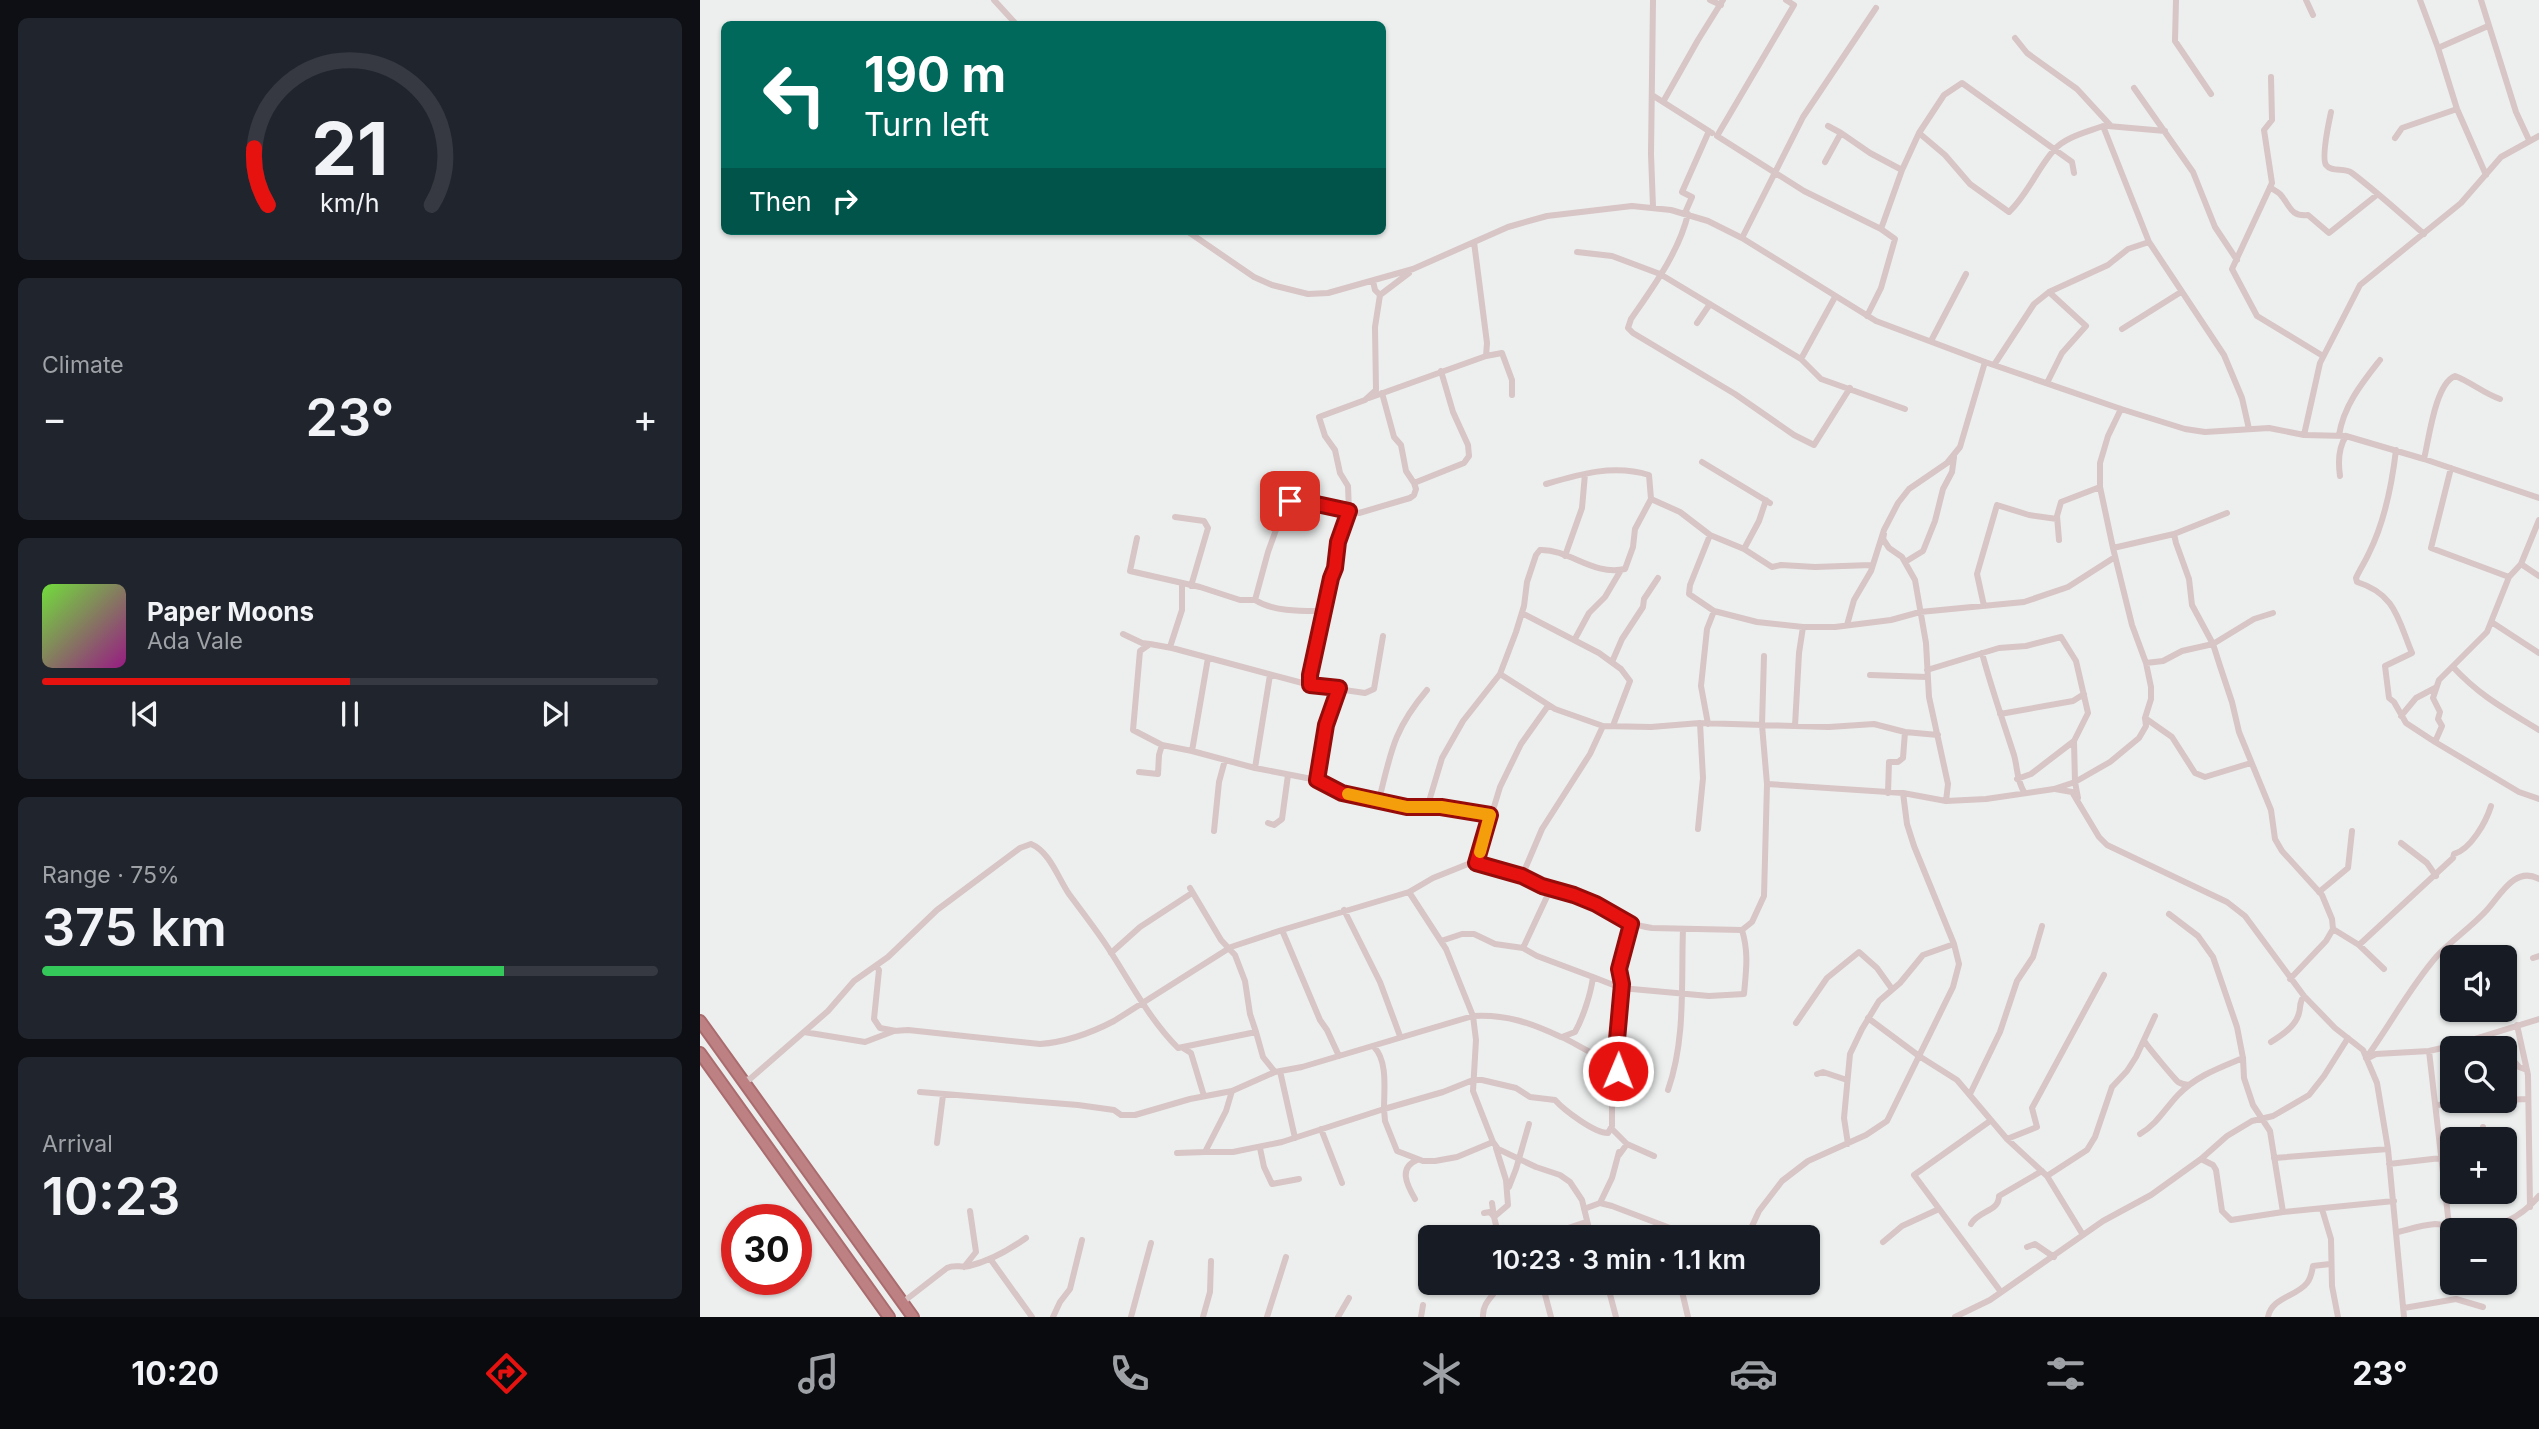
<!DOCTYPE html>
<meta charset="utf-8">
<style>
:root{--surface:#171b24;--page:#20242c;--text:#f1f3f6;--muted:#9ea1a6;--line:#363941;--accent:#e51210}
body{margin:0;font-family:Inter,sans-serif;background:var(--page);color:var(--text);height:100vh;display:flex;flex-direction:column;font-size:26px;white-space:nowrap}
*{box-sizing:border-box;margin:0}
p{font-size:23px;color:var(--muted)}
.icon{flex:none;width:38px;height:38px;fill:none;stroke:currentColor;stroke-width:2;stroke-linecap:round;stroke-linejoin:round}
.map{position:relative;flex:1;overflow:hidden}
.drawer{display:flex;flex-direction:column;gap:18px;padding:18px;background:#0d0f14;width:700px}
.drawer>*{flex:none}
.banner{position:absolute;left:21px;top:21px;width:665px;height:214px;border-radius:10px;box-shadow:0 2px 5px #0004;background:#00695c;color:#fff;overflow:hidden}
.fabs{position:absolute;left:1740px;top:945px;display:grid;gap:14px}
.fabs a{display:grid;place-items:center;width:77px;height:77px;border-radius:10px;background:var(--surface);box-shadow:0 2px 5px #0004;font-size:35px}
.speed{position:absolute;left:21px;top:1204px;display:flex;gap:14px;font-size:35px;font-weight:700;text-align:center}
.speed>*{display:grid;place-content:center;width:91px;height:91px;border-radius:50%;background:var(--surface);box-shadow:0 2px 5px #0004;line-height:1}
.speed .limit{border:10px solid #d22;background:#fff;color:#111}
.pin{position:absolute;display:grid;place-items:center;width:60px;height:60px;color:#fff;margin:-30px;border-radius:14px;box-shadow:0 4px 10px #0006}
.me{position:absolute;width:77px;margin:-38px;rotate:1deg;stroke-linejoin:round;filter:drop-shadow(0 0 5px #0008)}
.turn{display:flex;align-items:center;gap:24px;height:147px;padding:0 28px;font-size:32px}
.turn .icon{width:91px;height:91px;stroke-width:2.5}
.turn b{display:block;font-size:49px;line-height:60px}
.then{display:flex;align-items:center;height:66px;padding:0 28px;background:#0003;gap:14px;font-size:26px}
.big{font-size:52px;font-weight:600;line-height:1.1}
.drawer .tile{flex:1;display:flex;flex-direction:column;justify-content:center;gap:10px;min-width:0;padding:0 24px;border-radius:10px;background:var(--page)}
.drawer .dial{align-items:center;gap:0}
.dial svg{height:182px;overflow:visible;fill:none;stroke:var(--line);stroke-width:7;stroke-linecap:round;text-anchor:middle}
.dial text{fill:var(--text);stroke:none}
.song{display:flex;align-items:center;gap:21px}
.cover{width:84px;height:84px;border-radius:10px;background:linear-gradient(135deg,hsl(100 70% 55%),hsl(310 70% 35%))}
.played{height:7px;border-radius:4px;background:linear-gradient(90deg,var(--accent) 50%,var(--line) 50%)}
.keys{display:flex;justify-content:space-around;direction:ltr}
.heat{display:flex;justify-content:space-between;align-items:center;font-size:38px;direction:ltr}
.charge{height:10px;border-radius:5px;background:linear-gradient(90deg,#34c759 75%,var(--line) 0)}
.trip{position:absolute;left:718px;top:1225px;width:402px;height:70px;border-radius:10px;background:var(--surface);box-shadow:0 2px 5px #0004;font-weight:600;line-height:70px;text-align:center}
.menu{display:flex;height:112px;justify-content:space-around;align-items:center;background:#090b0e;color:var(--muted)}
.menu .icon{width:49px;height:49px}
.menu .active{color:var(--accent)}
.menu b{font-size:32px;color:var(--text)}
main{display:flex;flex:1;min-height:0}
.map>svg:first-child{display:block}
</style>
<main>
<section class="drawer">
<div class="tile dial"><svg viewBox="0 0 100 80">
<path d="M14 69A42 42 0 1 1 86 69"/>
<path d="M14 69A42 42 0 0 1 8 44" stroke="#e51210"/>
<text x="50" y="56" font-size="32" font-weight="700">21</text>
<text x="50" y="72" font-size="11">km/h</text>
</svg></div>
<div class="tile"><p>Climate</p>
<div class="heat"><a>−</a><b class="big">23°</b><a>+</a></div>
</div>
<div class="tile">
<div class="song"><i class="cover"></i><div><b>Paper Moons</b><p>Ada Vale</p></div></div>
<div class="played"></div>
<div class="keys"><svg class="icon" aria-label="previous" viewBox="0 0 24 24"><path d="M18 5L8 12l10 7zM5 5v14"/></svg><svg class="icon" aria-label="pause" viewBox="0 0 24 24"><path d="M8 5v14M16 5v14"/></svg><svg class="icon" aria-label="next" viewBox="0 0 24 24"><path d="M6 5l10 7-10 7zM19 5v14"/></svg></div>
</div>
<div class="tile"><p>Range · 75%</p><b class="big">375 km</b><div class="charge"></div></div>
<div class="tile"><p>Arrival</p><b class="big">10:23</b></div>
</section>
<div class="map">
<svg width="1839" height="1317" viewBox="0 0 1839 1317">
<rect width="100%" height="100%" fill="#ecefee"/>
<g fill="none" stroke-linecap="round" stroke-linejoin="round">
<defs>
<path id="highway" d="M 0,1021 L 213,1317
M 0,1053 L 189,1317"/>
</defs>
<!-- highway casing -->
<use href="#highway" stroke="#aa6c6e" stroke-width="14"/>
<!-- street -->
<path stroke="#d8c5c6" stroke-width="6" d="M 294,0 L 316,24
M 953,0 L 951,154 L 953,207
M 1010,0 L 1021,5
M 1086,0 L 1094,5 L 1017,136 L 1104,191 L 1181,229
M 1476,0 L 1475,41 L 1511,94
M 1606,0 L 1613,15
M 1720,0 L 1738,48
M 1781,0 L 1816,112 L 1829,140
M 1315,38 L 1327,53 L 1377,89 L 1411,126
M 1571,77 L 1572,120 L 1564,130 L 1572,183 L 1532,269 L 1557,316 L 1623,356
M 1434,88 L 1493,172 L 1515,227 L 1537,260
M 952,95 L 1012,133
M 963,102 L 998,40 L 1023,0
M 1631,112 C 1629,122 1621,157 1626,165 C 1632,173 1644,167 1652,173 C 1677,192 1700,213 1724,234
M 1128,126 L 1141,133
M 1408,126 L 1465,131
M 1219,133 L 1244,95 L 1262,83 L 1372,162 L 1374,173
M 1695,138 L 1702,128 L 1757,109
M 1125,162 L 1141,133 L 1170,153 L 1202,170
M 1786,175 L 1757,109 L 1738,48 L 1788,26
M 1570,187 C 1573,190 1577,191 1580,194 C 1590,205 1590,217 1608,215 L 1629,233 L 1678,194
M 985,213 L 992,197 L 982,192 L 1009,131
M 988,214 C 979,252 953,287 931,319 L 928,328 L 933,333 L 1035,394 L 1094,435 L 1114,445 L 1150,388
M 487,231 L 554,277 L 572,285 L 608,294 L 628,293 L 713,269 L 808,227 L 847,216 L 932,206 L 971,210 L 1008,221 L 1042,238 L 1176,321 L 1285,362 L 1421,409 L 1485,429 L 1505,432 L 1569,428 L 1604,435 L 1646,436 L 1724,459 L 1839,498
M 1042,238 L 1103,117 L 1176,8
M 877,252 L 912,256 L 960,274 L 1101,359 L 1121,379 L 1205,409
M 673,281 L 675,290 L 680,295 L 675,327 L 676,390 L 665,400 L 619,417 L 625,436 L 635,450 L 640,473 L 648,486 L 649,511 L 638,542 L 635,568 L 614,648 L 610,685 L 665,693 L 674,689 L 683,636
M 680,295 L 709,273
M 1167,316 L 1181,288 L 1195,239 L 1181,229 L 1202,170 L 1219,133 L 1245,155 L 1270,184 L 1309,212 C 1328,194 1337,169 1354,150 C 1365,137 1387,132 1403,126 L 1449,242
M 997,323 L 1010,304
M 1422,329 L 1481,292
M 1231,341 L 1266,274
M 786,356 L 802,353 L 812,380 L 812,395
M 1101,359 L 1135,297
M 1294,365 L 1334,304 L 1349,292 L 1408,265 L 1428,249 L 1449,242 L 1524,355 L 1542,398 L 1549,429
M 1347,383 L 1362,353 L 1386,326 L 1349,292
M 682,393 L 694,437 L 701,445 L 706,471 L 714,483
M 669,398 L 786,356 L 787,343 L 774,242
M 1604,435 L 1620,363 L 1660,285 L 1761,203 L 1801,157 L 1839,136
M 1639,435 C 1644,405 1662,383 1680,360
M 1696,450 C 1692,484 1684,523 1669,553 C 1665,562 1660,569 1656,578 L 1657,582 C 1696,594 1698,620 1712,653 L 1685,666 L 1689,698 L 1694,702 L 1706,723 L 1735,742 L 1819,792 L 1839,799
M 1724,459 C 1729,439 1735,384 1755,376 C 1771,382 1783,393 1800,399
M 1002,462 L 1070,503
M 1751,468 L 1731,548 L 1809,577
M 1640,476 C 1638,462 1638,448 1646,436
M 846,484 C 880,474 914,464 949,475 L 951,499
M 475,517 L 504,521 L 508,528 L 491,586
M 1184,534 L 1183,539 L 1189,548 L 1202,557 L 1215,580 L 1226,643 L 1229,697 L 1248,784 L 1246,801
M 1474,534 L 1476,543 L 1489,579 L 1492,605 L 1513,644 L 1520,666 L 1532,702 L 1539,732 L 1571,810 L 1575,839 L 1582,851 L 1622,895 L 1632,919 L 1633,929
M 1010,535 L 990,585 L 989,594 L 1014,611 L 1057,622 L 1103,627 L 1135,627 L 1191,620 L 1220,612 L 1324,602 L 1368,587 L 1415,557
M 437,538 L 430,571 L 500,587 L 540,600 L 555,600
M 1359,540 L 1357,516 L 1361,502 L 1400,487
M 1413,548 L 1474,534 L 1527,513
M 1044,549 L 1059,521 L 1066,500
M 865,556 L 882,508 L 885,474
M 1205,562 L 1223,551 L 1235,521 L 1243,489 L 1252,472 L 1254,457
M 1821,564 L 1839,576
M 1284,606 L 1277,574 L 1297,505 L 1329,515 L 1357,519
M 624,611 C 603,611 574,612 555,600 L 568,552 L 585,505 L 590,501 L 612,503 L 659,513 L 710,498 L 714,495 L 716,489 L 714,483 L 764,463 L 769,456 L 768,445 L 753,412 L 741,371
M 822,613 L 899,653 L 921,669 L 930,681 L 914,723
M 1793,623 L 1839,653
M 1147,625 L 1154,600 L 1171,571 L 1184,530 L 1198,503 L 1209,489 L 1247,463 L 1260,447 L 1285,362
M 423,634 L 442,643 L 450,644
M 876,637 L 889,613 L 905,597 L 921,570
M 470,647 L 482,610 L 482,584
M 1282,653 C 1291,687 1303,721 1314,755 C 1318,769 1316,778 1324,792
M 508,658 L 492,751 L 462,745 L 433,730 L 440,651 L 450,644 L 472,648 L 610,685
M 912,662 L 922,639 L 943,607 L 944,599 L 958,578
M 1446,663 L 1463,661 L 1482,651 L 1513,644 L 1554,619 L 1573,613
M 1753,667 C 1781,697 1805,709 1839,730
M 1227,670 L 1299,648 L 1326,646 L 1361,637 L 1376,661 L 1388,713 L 1374,741 L 1375,782 L 1378,798
M 800,674 L 855,709 L 903,726 L 951,727 L 1000,723 L 1129,727 L 1174,724 L 1205,732 L 1238,735
M 1170,675 L 1227,677
M 639,688 L 626,725 L 617,780 L 642,793 L 707,807 L 741,807 L 790,815
M 1300,714 L 1373,701 L 1384,694
M 1701,716 L 1716,698 L 1735,688
M 1445,718 L 1472,737 L 1495,773 L 1505,777 L 1551,763
M 1008,724 L 1001,686 L 1007,629 L 1014,611
M 1095,726 L 1099,653 L 1103,627
M 1735,742 L 1742,726 L 1738,719 L 1740,712 L 1733,698 L 1739,680 L 1787,632 L 1809,577 L 1821,564 L 1839,520
M 492,751 L 555,768 L 617,780
M 555,768 L 570,675
M 439,772 L 458,774 L 459,755 L 462,745
M 1317,779 L 1331,774 L 1374,741
M 1067,784 L 1203,793 L 1246,801 L 1286,799 L 1354,789 L 1375,782 L 1410,762 L 1439,738 L 1446,726 L 1445,718 L 1451,699 L 1451,687 L 1446,663 L 1432,625 L 1413,548 L 1400,487 L 1400,463 L 1408,436 L 1421,409
M 1355,789 L 1372,792 L 1399,837 L 1407,845 L 1527,902 L 1545,916 L 1604,996 L 1635,1028 L 1663,1050 L 1677,1083 L 1688,1149 L 1704,1317
M 1188,793 L 1189,762 L 1198,762 L 1203,758 L 1205,732
M 679,800 C 691,751 694,729 727,690
M 727,808 L 742,758 L 763,721 L 800,674 L 816,632 L 824,606 L 827,582 L 836,555 L 840,550 C 870,549 892,576 925,569 L 933,547 L 935,529 L 951,499 L 980,512 L 1010,535 L 1044,549 L 1072,567 L 1081,565 L 1115,567 L 1171,565
M 568,823 L 574,825 L 582,819 L 588,775
M 998,829 L 1003,778 L 1000,723
M 514,831 L 519,782 L 525,760
M 1701,843 L 1727,863 L 1736,876
M 777,863 L 800,787 L 821,744 L 848,706
M 822,876 C 846,888 872,892 896,904 C 918,915 926,924 952,928 L 1042,930 C 1049,953 1046,971 1044,994 L 1009,996 L 921,988 L 893,977
M 490,888 L 521,940 L 535,955 L 545,981 L 550,1014 L 556,1032
M 851,888 L 823,948 L 837,956 L 893,977 C 891,993 883,1018 875,1032 L 862,1037
M 709,892 L 746,949 L 773,1016 L 776,1040 L 773,1091 L 793,1142 L 798,1149 L 836,1167 L 860,1175 L 870,1182 L 882,1200 L 891,1237
M 1619,892 L 1648,868 L 1652,831
M 644,910 L 680,982 L 700,1036
M 1469,914 L 1498,936 L 1513,957 L 1537,1027 L 1543,1058 L 1544,1078 L 1553,1105 L 1570,1131 L 1583,1212
M 1042,930 L 1052,922 L 1064,896 L 1067,784 L 1062,725 L 1064,656
M 741,941 L 762,934 L 774,934 L 795,944 L 823,948
M 1659,945 L 1753,858 L 1754,854 C 1771,849 1786,822 1791,806
M 411,953 L 440,927 L 492,893
M 1833,958 L 1839,956
M 176,966 L 179,970 L 174,1019 L 180,1028 L 196,1031
M 1590,979 L 1626,941 L 1633,929 L 1659,945 L 1684,969
M 1168,1018 L 1219,1056 L 1257,1080 L 1307,1139 L 1347,1176 L 1383,1235
M 1096,1023 L 1127,978 L 1159,952 L 1177,968 L 1192,989
M 1817,1025 L 1828,1075 L 1830,1207
M 104,1032 L 165,1042 L 194,1031 L 208,1030 L 340,1044 C 367,1042 391,1033 414,1021 L 531,947 L 582,930
M 1445,1042 C 1446,1045 1474,1078 1478,1082 C 1482,1084 1485,1085 1489,1085
M 1571,1042 C 1582,1035 1596,1026 1599,1013 C 1601,1006 1599,1002 1604,996
M 674,1047 C 688,1061 684,1090 684,1109 L 743,1092 L 773,1080 L 782,1080 L 816,1088 L 830,1097 L 855,1100 C 864,1110 894,1133 908,1133 L 912,1126 L 912,1088 L 918,1071 L 916,1051 L 922,984 L 919,969 L 931,924
M 483,1048 L 491,1053 L 504,1096
M 1729,1051 L 1749,1225
M 1806,1052 L 1819,1067 L 1827,1070
M 639,1056 L 627,1030 L 620,1020 L 582,930 L 709,892 L 733,878 L 768,864 L 784,865 L 822,876 L 842,829 L 890,754 L 903,726
M 1666,1058 C 1690,1025 1710,987 1737,956 C 1752,940 1770,928 1785,912 C 1799,898 1814,865 1839,879
M 1668,1058 L 1676,1054 L 1729,1051 L 1755,1045 L 1839,1019
M 580,1071 L 595,1138
M 1117,1074 L 1123,1072 L 1147,1080
M 42,1081 L 50,1079 L 128,1011 L 154,981 L 188,957 L 237,910 L 320,848 L 331,844 C 350,852 358,878 369,894 C 383,913 398,932 410,951 C 432,985 450,1020 478,1048 L 556,1032 L 563,1057 L 575,1072 L 602,1067 L 773,1016 C 806,1014 831,1023 861,1037 C 870,1040 888,1052 895,1054 C 901,1056 910,1055 917,1055
M 968,1090 C 986,1039 981,982 983,929
M 532,1091 L 526,1111 L 505,1152 L 533,1152 L 582,1142 L 684,1109 L 685,1121 L 697,1151 L 723,1161 L 735,1161 L 757,1157 L 793,1142
M 220,1092 L 378,1105 L 414,1110 L 421,1115 L 435,1115 L 490,1099 L 532,1091 L 575,1072
M 1270,1094 L 1300,1032 L 1317,981 L 1333,957 L 1342,926
M 1804,1100 L 1828,1099
M 1737,1105 L 1799,1101
M 1290,1121 L 1214,1175 L 1301,1292
M 1783,1127 L 1783,1139
M 911,1128 L 927,1144
M 621,1129 L 642,1183
M 1440,1134 C 1457,1124 1464,1110 1478,1095 C 1496,1076 1519,1068 1543,1058
M 1307,1139 L 1337,1127 L 1332,1108 L 1404,975
M 237,1143 L 243,1095
M 1148,1144 L 1144,1118 L 1150,1054 L 1162,1029 L 1179,1001 L 1200,983 L 1223,955 L 1254,944
M 560,1148 L 564,1167 L 572,1184 L 599,1179
M 796,1148 L 806,1180 L 808,1205 L 794,1217 L 799,1237
M 477,1153 L 505,1152
M 919,1155 L 927,1144 L 954,1156
M 1574,1158 L 1688,1149
M 1501,1159 L 1513,1165 L 1516,1170 L 1522,1211 L 1531,1220 L 1583,1212 L 1694,1201
M 1689,1164 L 1741,1158
M 1347,1176 L 1387,1150 L 1395,1137 L 1412,1087 L 1427,1071 L 1436,1057 L 1455,1016
M 809,1187 L 816,1169 L 829,1124
M 715,1199 C 707,1185 698,1168 717,1160
M 900,1203 L 912,1178 L 919,1152
M 884,1209 L 900,1203 L 912,1206 L 978,1231
M 1622,1209 L 1631,1239 L 1632,1286 L 1638,1317
M 784,1213 L 790,1212 L 794,1217 L 792,1203
M 1271,1224 C 1279,1210 1299,1212 1299,1196 L 1342,1171
M 1698,1232 C 1710,1229 1722,1225 1735,1224 C 1745,1224 1752,1228 1762,1229 C 1794,1231 1819,1220 1839,1196
M 841,1237 L 886,1222
M 975,1237 L 975,1233 L 978,1231 L 1015,1232 L 1039,1237
M 1047,1237 L 1059,1211 L 1082,1181 L 1108,1161 L 1166,1135 L 1187,1121 L 1253,987 L 1259,964 L 1254,944 L 1214,846 L 1207,824 L 1203,793
M 1183,1242 L 1202,1226 L 1239,1209
M 1327,1247 L 1335,1244 L 1354,1257
M 291,1260 L 332,1317
M 264,1267 L 276,1252 L 270,1211
M 842,1283 L 851,1317
M 907,1283 L 916,1317
M 980,1283 L 988,1317
M 207,1299 L 247,1268 C 255,1264 261,1268 269,1266 C 290,1261 309,1250 326,1238
M 1704,1308 L 1756,1299 L 1783,1307
M 353,1317 L 360,1302 L 370,1289 L 382,1240
M 431,1317 L 451,1243
M 503,1317 L 510,1292 L 511,1261
M 567,1317 L 586,1257
M 638,1317 L 649,1298
M 721,1317 L 723,1305
M 783,1317 C 782,1302 795,1295 801,1283
M 1255,1317 L 1290,1300 L 1403,1221 L 1451,1195 L 1501,1159 L 1527,1136 L 1552,1121 L 1573,1116 L 1609,1095 L 1624,1076 L 1648,1038
M 1568,1317 C 1572,1297 1596,1297 1607,1283 C 1611,1278 1612,1272 1613,1266 L 1630,1264"/>
<!-- highway -->
<use href="#highway" stroke="#be8183" stroke-width="10"/>
</g>
<g fill="none" stroke-linecap="round" stroke-linejoin="round">
<defs>
<path id="route" d="M 590,501 L 612,503 L 649,511 L 638,542 L 635,568 L 631,578 L 610,675 L 610,685 L 639,688 L 626,725 L 617,780 L 642,793 L 707,807 L 741,807 L 790,815 L 776,863 L 822,876 L 842,886 L 874,895 L 896,904 L 931,924 L 919,969 L 922,984 L 916,1051 L 918,1071"/>
</defs>
<!-- route casing -->
<use href="#route" stroke="#950c0a" stroke-width="18"/>
<!-- route -->
<use href="#route" stroke="#e51210" stroke-width="12"/>
<!-- slow -->
<path stroke="#f59e0b" stroke-width="12" d="M 648,794 L 707,807 L 741,807 L 790,815 L 780,852"/>
</g>
</svg>
<div class="fabs">
<a><svg class="icon" aria-label="sound" viewBox="0 0 24 24"><path d="M4 9h4l5-4v14l-5-4H4zM17 9q2 3 0 6"/></svg></a>
<a><svg class="icon" aria-label="search" viewBox="0 0 24 24"><circle cx="10" cy="10" r="6"/><path d="M15 15l6 6"/></svg></a>
<a>+</a>
<a>−</a>
</div>
<div class="speed"><div class="limit">30</div></div>
<div class="pin" style="left:590px;top:501px;background:#d93025"><svg class="icon" aria-label="arrive" viewBox="0 0 24 24"><path d="M6 21V4h12l-3 4 3 4H6"/></svg></div>
<svg class="me" style="left:918px;top:1071px" viewBox="-20 -20 40 40"><circle r="17" fill="#e51210" stroke="#fff" stroke-width="3"/><path d="M0-11L8 9 0 5-8 9z" fill="#fff"/></svg>
<div class="trip">10:23 · 3 min · 1.1 km</div>
<div class="banner">
<div class="turn"><svg class="icon" aria-label="left" viewBox="0 0 24 24"><path d="M17 20v-9H6M10 6l-5 5 5 5"/></svg><div><b>190 m</b>Turn left</div></div>
<div class="then">Then<svg class="icon" aria-label="right" viewBox="0 0 24 24"><path d="M7 20v-9h11M14 6l5 5-5 5"/></svg></div>
</div>
</div>
</main>
<nav class="menu">
<b>10:20</b>
<svg class="icon active" aria-label="directions" viewBox="0 0 24 24"><path d="M12 3l9 9-9 9-9-9zM9 14v-3h6M13 9l2 2-2 2"/></svg>
<svg class="icon" aria-label="music" viewBox="0 0 24 24"><path d="M9 18V5l10-2v13"/><circle cx="6" cy="18" r="3"/><circle cx="16" cy="16" r="3"/></svg>
<svg class="icon" aria-label="phone" viewBox="0 0 24 24"><path d="M5 4h4l2 5-3 2q2 4 5 5l2-3 5 2v4C11 20 4 13 5 4z"/></svg>
<svg class="icon" aria-label="climate" viewBox="0 0 24 24"><path d="M12 3v18M4 7l16 10M4 17L20 7"/></svg>
<svg class="icon" aria-label="car" viewBox="0 0 24 24"><path d="M5 17H2v-5l4-1 3-4h7l3 4 3 1v5h-3M9 17h6M6 11h13"/><circle cx="7" cy="17" r="2"/><circle cx="17" cy="17" r="2"/></svg>
<svg class="icon" aria-label="filters" viewBox="0 0 24 24"><path d="M4 7h16M4 17h16"/><circle cx="9" cy="7" r="2"/><circle cx="15" cy="17" r="2"/></svg>
<b>23°</b>
</nav>
